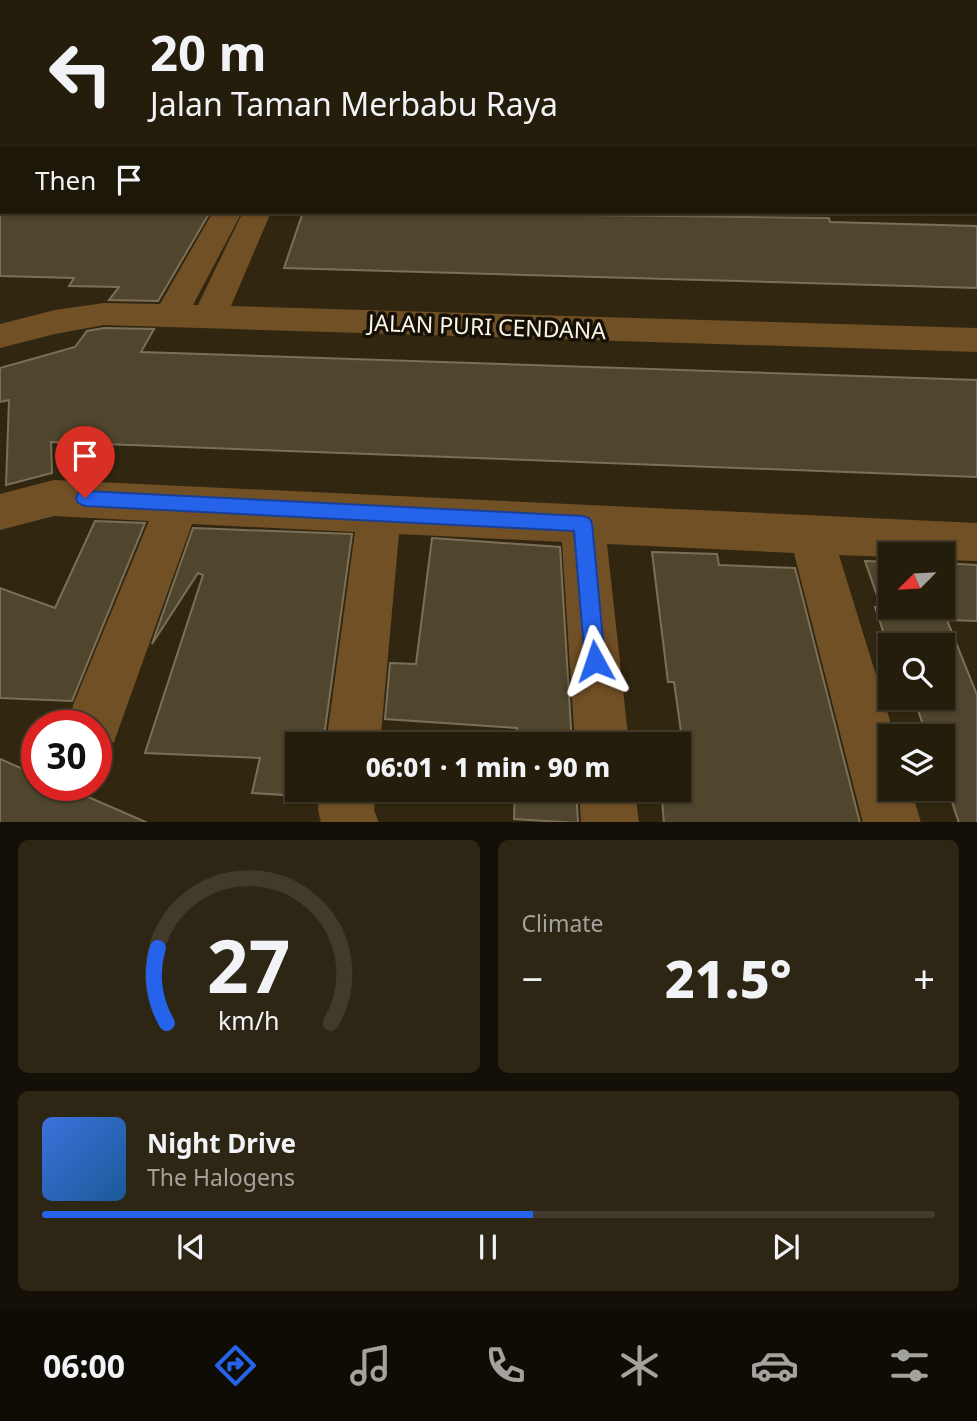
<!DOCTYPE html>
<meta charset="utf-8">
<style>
:root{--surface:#251d0c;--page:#2d2615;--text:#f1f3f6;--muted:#a3a29d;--line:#423b2d;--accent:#2563eb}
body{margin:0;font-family:"Noto Sans",sans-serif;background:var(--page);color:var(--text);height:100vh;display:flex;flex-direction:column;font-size:26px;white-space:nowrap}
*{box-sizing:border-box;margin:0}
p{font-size:23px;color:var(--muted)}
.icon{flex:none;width:38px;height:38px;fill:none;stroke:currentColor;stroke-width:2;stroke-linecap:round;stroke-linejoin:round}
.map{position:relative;height:822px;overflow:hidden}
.side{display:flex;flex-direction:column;gap:18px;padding:18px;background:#141007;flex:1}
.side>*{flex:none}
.guide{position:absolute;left:0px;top:0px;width:978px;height:214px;box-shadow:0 2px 5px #0004,0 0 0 2px var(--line);background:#251d0c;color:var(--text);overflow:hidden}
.needle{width:46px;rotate:246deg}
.controls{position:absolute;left:878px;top:542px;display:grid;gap:14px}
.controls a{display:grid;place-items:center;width:77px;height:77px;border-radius:0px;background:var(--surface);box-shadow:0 2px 5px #0004,0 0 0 2px var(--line);font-size:35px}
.speed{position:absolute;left:21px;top:710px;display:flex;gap:14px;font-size:35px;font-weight:700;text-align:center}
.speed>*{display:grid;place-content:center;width:91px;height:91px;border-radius:50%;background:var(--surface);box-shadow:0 2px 5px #0004,0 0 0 2px var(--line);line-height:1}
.speed .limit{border:10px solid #d22;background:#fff;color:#111}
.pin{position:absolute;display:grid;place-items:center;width:60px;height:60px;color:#fff;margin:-72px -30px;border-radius:50% 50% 50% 0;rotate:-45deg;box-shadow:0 0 7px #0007}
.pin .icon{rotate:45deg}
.me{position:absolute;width:77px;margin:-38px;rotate:355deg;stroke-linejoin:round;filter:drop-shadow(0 0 5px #0008)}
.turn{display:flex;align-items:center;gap:24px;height:147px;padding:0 35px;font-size:32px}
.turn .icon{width:91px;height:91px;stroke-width:2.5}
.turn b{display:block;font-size:49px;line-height:60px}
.then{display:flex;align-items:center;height:66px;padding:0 35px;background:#0003;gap:14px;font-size:26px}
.big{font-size:52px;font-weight:800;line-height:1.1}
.side .widget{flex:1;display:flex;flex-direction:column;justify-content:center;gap:10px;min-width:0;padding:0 24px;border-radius:10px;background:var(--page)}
.side .dial{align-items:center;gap:0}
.dial svg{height:182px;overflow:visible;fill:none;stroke:var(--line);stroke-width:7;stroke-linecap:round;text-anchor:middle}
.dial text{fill:var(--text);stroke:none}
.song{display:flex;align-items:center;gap:21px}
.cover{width:84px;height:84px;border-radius:10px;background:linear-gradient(135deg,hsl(220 70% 55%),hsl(210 70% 35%))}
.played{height:7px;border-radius:4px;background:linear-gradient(90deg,var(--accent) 55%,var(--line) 55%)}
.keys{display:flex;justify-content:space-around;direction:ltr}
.heat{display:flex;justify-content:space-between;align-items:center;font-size:38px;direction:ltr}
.side .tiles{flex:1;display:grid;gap:18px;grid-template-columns:1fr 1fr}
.widget:last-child{grid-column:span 2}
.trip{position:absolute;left:285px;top:732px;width:406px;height:70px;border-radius:0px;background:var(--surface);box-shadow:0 2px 5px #0004,0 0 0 2px var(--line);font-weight:800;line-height:70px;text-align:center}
.menu{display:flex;height:112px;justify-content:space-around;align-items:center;background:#0f0c05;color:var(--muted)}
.menu .icon{width:49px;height:49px}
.menu .on{color:var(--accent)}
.menu b{font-size:32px;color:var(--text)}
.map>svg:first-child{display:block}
</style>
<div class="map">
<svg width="977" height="823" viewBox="0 0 977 823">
<rect width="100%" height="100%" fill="#312710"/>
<!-- building -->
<path fill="#50462e" stroke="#7b7057" stroke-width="2" d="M 0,212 L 210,212 L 158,301 L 109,300 L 119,287 L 69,286 L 74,278 L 0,276 Z
M 303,212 L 582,212 L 582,215 L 829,218 L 830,222 L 977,226 L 977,288 L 284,268 Z
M 104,328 L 154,329 L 141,352 L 977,380 L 977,477 L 51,442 L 52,473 L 6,485 L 9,400 L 0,402 L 0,368 L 75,347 L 87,331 Z
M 95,521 L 145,523 L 72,701 L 0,698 L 0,588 L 55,608 Z
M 193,528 L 352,534 L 323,744 L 298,744 L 298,789 L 317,789 L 316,797 L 252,793 L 260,758 L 145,753 L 203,575 L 198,573 L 152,644 Z
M 432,538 L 560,547 L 572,744 L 516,744 L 517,728 L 385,719 L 390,663 L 416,664 Z
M 652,552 L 717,554 L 719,565 L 795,568 L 860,823 L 664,823 L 661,789 L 679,789 L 679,781 L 688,781 L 674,682 L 668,682 Z
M 865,561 L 891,562 L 891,607 L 943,607 L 943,563 L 977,565 L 977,621 L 947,620 L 977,695 L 977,823 L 959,823 L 943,775 L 943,737 L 927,737 L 914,698 L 943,698 L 943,646 L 891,646 L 890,652 L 875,607 L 881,607 Z
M 0,759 L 37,775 L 37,786 L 63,786 L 148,823 L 0,823 Z
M 515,789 L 576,789 L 578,823 L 514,819 Z"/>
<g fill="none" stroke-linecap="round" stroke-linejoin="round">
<!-- minor -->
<path fill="#725026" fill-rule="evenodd" d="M 34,0 L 54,0 L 32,2 Z
M 146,0 L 166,0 L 145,2 Z
M 242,0 L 262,0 L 240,2 Z
M 333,0 L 353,0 L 353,2 L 333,2 Z
M 440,0 L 460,0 L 439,2 Z
M 540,0 L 560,0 L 560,2 L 540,2 Z
M 630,0 L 650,0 L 651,2 L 631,2 Z
M 724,0 L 744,0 L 745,2 L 725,2 Z
M 826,0 L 846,0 L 847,2 L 827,2 Z
M 921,0 L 941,0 L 942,2 L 922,2 Z
M 0,29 L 2,29 L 0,42 Z
M 976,44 L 977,44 L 977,58 L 976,58 Z
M 2,145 L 2,163 L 0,163 L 0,146 Z
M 976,194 L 977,194 L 977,212 L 976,212 Z
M 213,212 L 242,212 L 193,305 L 198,305 L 243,212 L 271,212 L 231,306 L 977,328 L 977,352 L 104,325 L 55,334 L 0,348 L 0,324 L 55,310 L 104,303 L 160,304 Z
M 54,480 L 977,523 L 977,561 L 943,560 L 943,555 L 891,555 L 891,557 L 839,555 L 895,737 L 891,737 L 891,789 L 911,789 L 921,823 L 863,823 L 794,553 L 607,544 L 629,744 L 575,744 L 562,542 L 399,534 L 380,744 L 326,744 L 355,532 L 192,524 L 114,742 L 96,749 L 96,726 L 70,726 L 73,705 L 149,521 L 54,516 L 0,530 L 0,494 Z
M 320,789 L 376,789 L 374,810 L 379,823 L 321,823 L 318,810 Z
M 579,789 L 635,789 L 639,823 L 581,823 Z"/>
</g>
<!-- route -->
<path fill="#2563eb" stroke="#184099" stroke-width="2" d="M 85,491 L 583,516 L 589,518 L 592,523 L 605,661 L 602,668 L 595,671 L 588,668 L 585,661 L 574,531 L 85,506 L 78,503 L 76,498 L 78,493 Z"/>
<g text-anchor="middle" stroke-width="7" stroke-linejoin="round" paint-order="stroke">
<!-- street labels -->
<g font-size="23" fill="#faf4e6" stroke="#151107">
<text transform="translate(487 327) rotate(2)" y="8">JALAN PURI CENDANA</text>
</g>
</g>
</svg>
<div class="controls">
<a><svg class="needle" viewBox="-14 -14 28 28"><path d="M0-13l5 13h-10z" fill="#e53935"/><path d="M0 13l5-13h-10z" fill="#a3a29d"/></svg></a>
<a><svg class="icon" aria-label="search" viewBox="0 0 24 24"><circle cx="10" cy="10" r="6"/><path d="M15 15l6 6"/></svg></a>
<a><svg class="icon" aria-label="layers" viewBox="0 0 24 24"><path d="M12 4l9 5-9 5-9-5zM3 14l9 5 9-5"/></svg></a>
</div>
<div class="speed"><div class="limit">30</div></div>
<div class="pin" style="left:85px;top:498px;background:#d93025"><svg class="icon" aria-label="arrive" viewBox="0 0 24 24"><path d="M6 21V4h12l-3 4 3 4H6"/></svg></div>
<svg class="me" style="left:595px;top:661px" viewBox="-20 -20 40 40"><path d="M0-17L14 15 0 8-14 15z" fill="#2563eb" stroke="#fff" stroke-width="4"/></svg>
<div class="trip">06:01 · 1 min · 90 m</div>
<div class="guide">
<div class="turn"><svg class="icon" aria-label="left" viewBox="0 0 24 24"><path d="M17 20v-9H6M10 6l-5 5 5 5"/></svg><div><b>20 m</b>Jalan Taman Merbabu Raya</div></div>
<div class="then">Then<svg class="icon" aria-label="arrive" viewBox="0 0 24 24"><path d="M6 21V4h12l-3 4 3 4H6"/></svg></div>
</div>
</div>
<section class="side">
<div class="tiles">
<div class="widget dial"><svg viewBox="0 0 100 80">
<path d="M14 69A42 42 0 1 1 86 69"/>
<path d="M14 69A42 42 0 0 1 10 36" stroke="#2563eb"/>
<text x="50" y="56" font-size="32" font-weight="700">27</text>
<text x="50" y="72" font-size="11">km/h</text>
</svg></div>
<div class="widget"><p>Climate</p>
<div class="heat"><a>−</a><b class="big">21.5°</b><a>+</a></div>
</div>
<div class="widget">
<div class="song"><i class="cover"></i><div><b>Night Drive</b><p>The Halogens</p></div></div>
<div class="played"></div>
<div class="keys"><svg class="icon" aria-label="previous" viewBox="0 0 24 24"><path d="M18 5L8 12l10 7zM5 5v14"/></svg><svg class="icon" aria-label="pause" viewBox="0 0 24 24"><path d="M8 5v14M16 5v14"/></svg><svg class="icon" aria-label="next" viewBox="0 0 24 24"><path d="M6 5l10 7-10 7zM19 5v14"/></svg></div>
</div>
</div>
</section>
<nav class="menu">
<b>06:00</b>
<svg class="icon on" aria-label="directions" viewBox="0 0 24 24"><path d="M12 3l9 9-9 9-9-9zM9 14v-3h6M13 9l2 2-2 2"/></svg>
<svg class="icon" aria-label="music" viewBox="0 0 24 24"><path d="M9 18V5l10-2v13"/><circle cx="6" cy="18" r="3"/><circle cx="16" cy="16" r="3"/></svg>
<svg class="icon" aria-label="phone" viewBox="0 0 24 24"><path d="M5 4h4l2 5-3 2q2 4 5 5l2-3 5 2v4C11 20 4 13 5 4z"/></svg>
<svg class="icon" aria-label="climate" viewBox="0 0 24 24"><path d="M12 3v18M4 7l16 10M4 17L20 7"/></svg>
<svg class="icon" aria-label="car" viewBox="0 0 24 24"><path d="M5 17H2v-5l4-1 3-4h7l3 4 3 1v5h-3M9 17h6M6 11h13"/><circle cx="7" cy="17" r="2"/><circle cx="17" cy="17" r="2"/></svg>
<svg class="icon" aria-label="filters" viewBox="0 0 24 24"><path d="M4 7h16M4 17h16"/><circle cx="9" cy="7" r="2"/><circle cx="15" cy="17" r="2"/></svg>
</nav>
